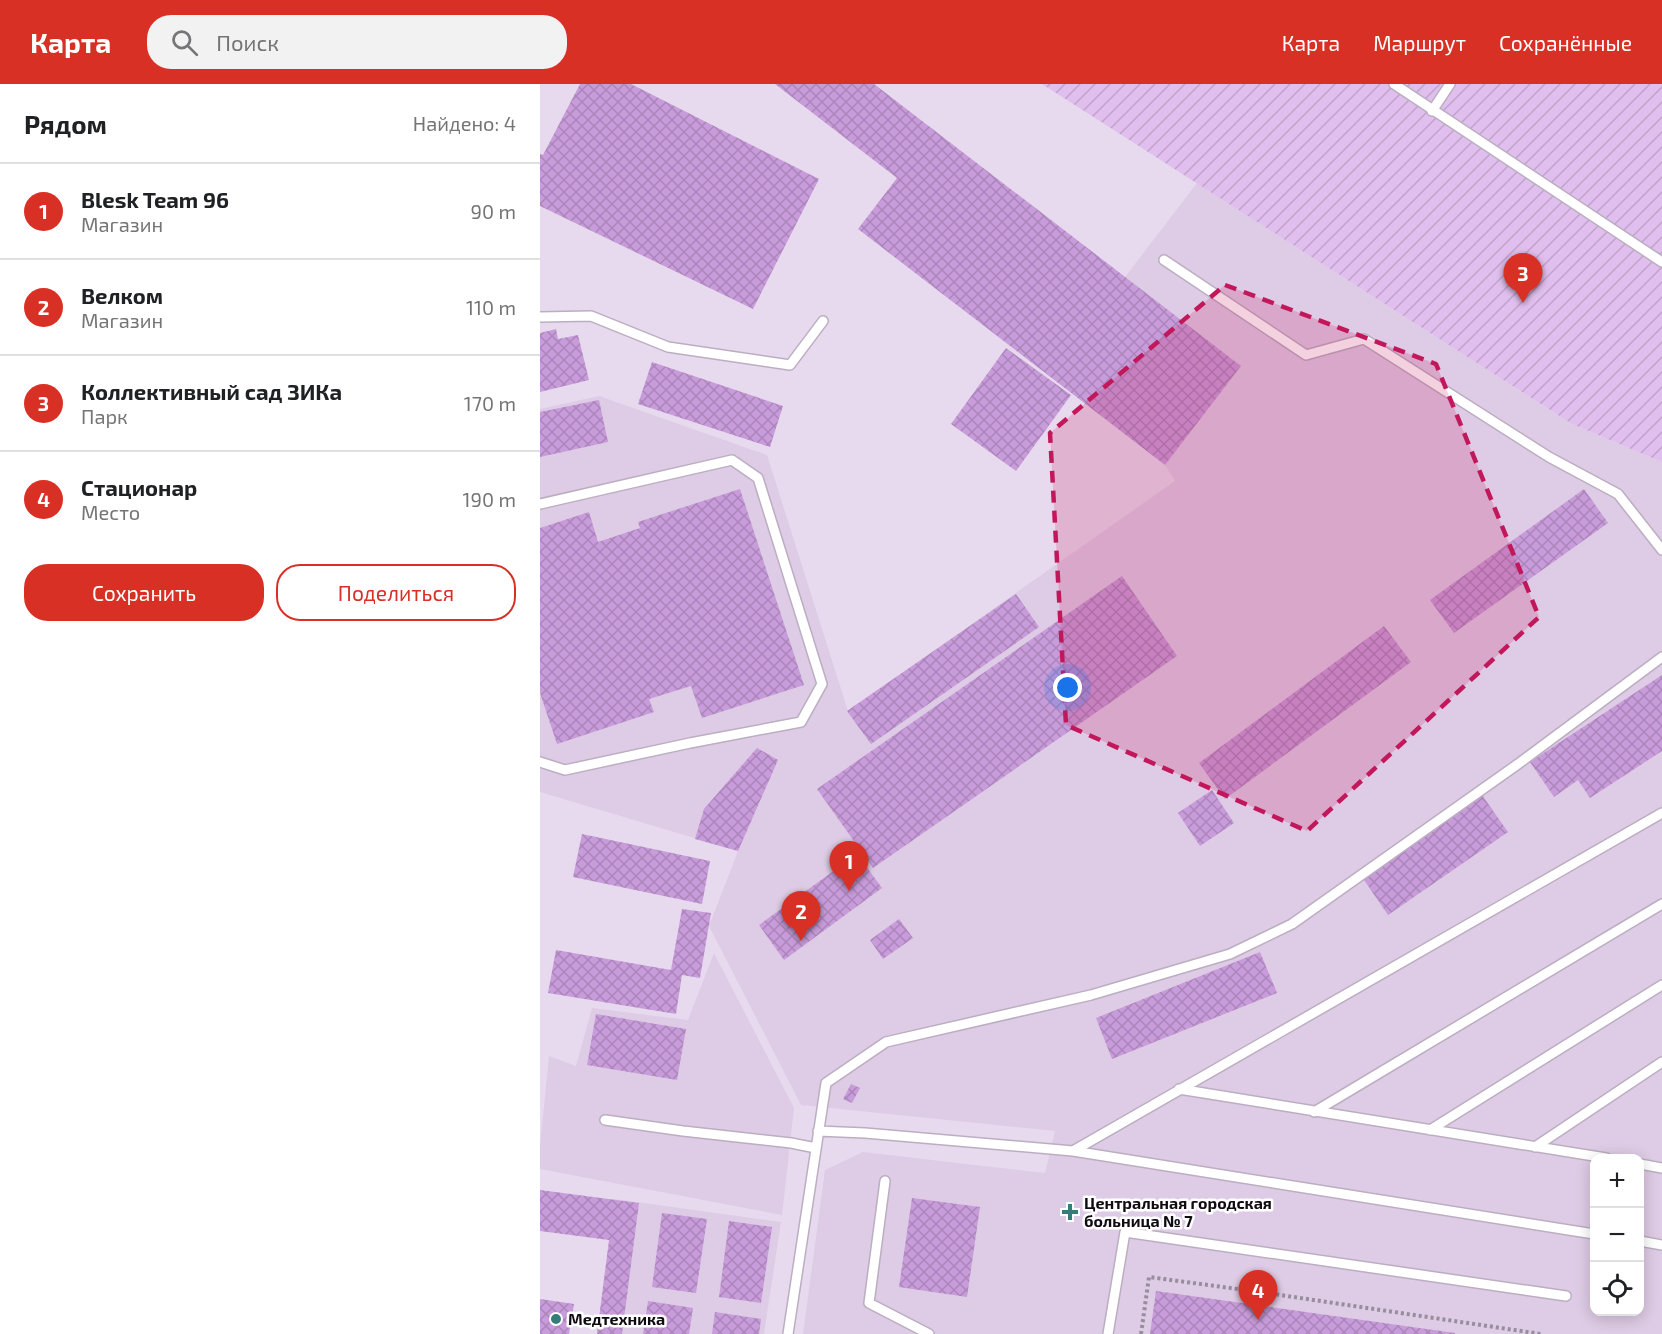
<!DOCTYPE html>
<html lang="ru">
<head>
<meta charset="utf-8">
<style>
  body { margin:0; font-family:"Exo 2",sans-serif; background:#f2f2f2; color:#202124 }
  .controls { position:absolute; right:18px; bottom:18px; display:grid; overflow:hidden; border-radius:12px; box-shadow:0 3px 15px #0003 }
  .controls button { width:54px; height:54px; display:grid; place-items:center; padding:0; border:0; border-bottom:2px solid #e0e0e0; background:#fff; color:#202124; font:30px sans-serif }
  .you { position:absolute; left:528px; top:604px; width:21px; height:21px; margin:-15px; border:4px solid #fff; border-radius:50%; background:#1a73e8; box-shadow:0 0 0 9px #1a73e833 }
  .badge { display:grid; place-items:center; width:39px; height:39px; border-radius:50%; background:#d93025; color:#fff; font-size:20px; font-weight:700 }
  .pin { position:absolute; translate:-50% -50px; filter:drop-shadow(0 2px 3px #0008) }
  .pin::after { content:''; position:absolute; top:32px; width:21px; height:18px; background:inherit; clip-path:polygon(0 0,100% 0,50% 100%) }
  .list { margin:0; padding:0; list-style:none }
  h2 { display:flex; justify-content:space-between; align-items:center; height:78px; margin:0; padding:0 24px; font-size:26px }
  h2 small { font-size:20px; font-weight:400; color:#757577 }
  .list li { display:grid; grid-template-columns:39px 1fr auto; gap:18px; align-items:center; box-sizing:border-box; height:96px; padding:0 24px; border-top:2px solid #e0e0e0 }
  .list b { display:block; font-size:22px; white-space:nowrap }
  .list p { margin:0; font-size:20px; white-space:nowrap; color:#757577 }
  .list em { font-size:20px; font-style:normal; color:#757577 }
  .actions { display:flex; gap:12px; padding:18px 24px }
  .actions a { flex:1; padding:14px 0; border:2px solid #d93025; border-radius:24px; text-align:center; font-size:21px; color:#d93025 }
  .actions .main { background:#d93025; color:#fff }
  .icon { flex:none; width:33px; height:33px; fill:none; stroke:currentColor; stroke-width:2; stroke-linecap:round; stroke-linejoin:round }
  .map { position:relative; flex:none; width:1122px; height:1250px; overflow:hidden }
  header { display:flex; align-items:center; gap:36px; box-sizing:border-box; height:84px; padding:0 30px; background:#d93025; color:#fff }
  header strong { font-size:28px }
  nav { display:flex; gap:33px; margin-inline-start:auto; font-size:21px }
  .search { width:420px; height:54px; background:#f2f2f2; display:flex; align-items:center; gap:15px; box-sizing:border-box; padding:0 21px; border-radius:24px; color:#757577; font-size:22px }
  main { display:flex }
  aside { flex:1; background:#fff }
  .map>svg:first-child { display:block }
  .built { fill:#decbe5; fill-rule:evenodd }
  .garden { fill:url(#garden-furrows) }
  .building { fill:url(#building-cross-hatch) }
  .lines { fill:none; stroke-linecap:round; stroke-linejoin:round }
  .service-casing { stroke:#bbaec1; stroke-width:12 }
  .path { stroke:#978d9c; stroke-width:4; stroke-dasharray:3 3; stroke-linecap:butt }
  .service { stroke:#fff; stroke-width:9 }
  .marked { fill:#c2185b; fill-opacity:0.2; stroke:#c2185b; stroke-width:4.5; stroke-dasharray:12 8; stroke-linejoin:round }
  .poi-dot { fill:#357d7a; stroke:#fff; stroke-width:2 }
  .labels { text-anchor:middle; stroke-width:5; stroke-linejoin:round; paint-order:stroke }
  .poi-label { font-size:16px; font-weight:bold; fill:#0f0b11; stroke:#fff; text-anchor:start }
</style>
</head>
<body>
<header>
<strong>Карта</strong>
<div class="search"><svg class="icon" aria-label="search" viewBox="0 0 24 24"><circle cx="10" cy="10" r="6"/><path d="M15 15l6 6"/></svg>Поиск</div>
<nav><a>Карта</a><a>Маршрут</a><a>Сохранённые</a></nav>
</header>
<main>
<aside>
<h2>Рядом<small>Найдено: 4</small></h2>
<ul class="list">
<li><span class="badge">1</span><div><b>Blesk Team 96</b><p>Магазин</p></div><em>90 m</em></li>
<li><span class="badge">2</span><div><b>Велком</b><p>Магазин</p></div><em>110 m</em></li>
<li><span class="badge">3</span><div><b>Коллективный сад ЗИКа</b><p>Парк</p></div><em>170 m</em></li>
<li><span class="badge">4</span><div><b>Стационар</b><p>Место</p></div><em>190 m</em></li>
</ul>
<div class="actions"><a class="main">Сохранить</a><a>Поделиться</a></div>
</aside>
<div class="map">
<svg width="1122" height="1250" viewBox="0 0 1122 1250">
  <defs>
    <pattern id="garden-furrows" width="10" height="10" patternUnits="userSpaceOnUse" patternTransform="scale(1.5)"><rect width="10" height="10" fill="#e0bfee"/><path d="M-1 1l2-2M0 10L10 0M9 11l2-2" fill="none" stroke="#bfa3cb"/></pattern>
    <pattern id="building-cross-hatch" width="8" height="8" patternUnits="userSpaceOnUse" patternTransform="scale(1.5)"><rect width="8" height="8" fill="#c89cda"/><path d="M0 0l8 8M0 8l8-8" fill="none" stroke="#ab85ba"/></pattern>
  </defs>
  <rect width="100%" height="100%" fill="#e8daee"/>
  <!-- built -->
  <path class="built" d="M657,99l375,241 90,38v872h-859l22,-164 38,-18 182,21 10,-42 -254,-26 -92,-179 29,-75 -198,-59v-383l59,-13 168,59 81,256 327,-230 -10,-16 76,-99 -116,-89zM1054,1074h46v154h-46z
    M174,869l80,155 -12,107 -242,-46v-24l9,-89 27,10 16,-58 96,12z
    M75,1115l166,23 -17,112h-167z"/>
  <!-- garden -->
  <path class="garden" d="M502,0h620v378l-90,-38z"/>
  <!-- building -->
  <path class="building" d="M40,0h51l188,95 -66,130 -213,-103v-52l3,1z
    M235,0h99l367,282 -76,99 -307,-236 39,-51z
    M16,245l2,10 20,-4 11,45 -49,12v-59z
    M466,264l65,47 -55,76 -65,-47z
    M112,278l131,44 -13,41 -132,-43z
    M59,316l9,42 -68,15v-45z
    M200,405l64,196 -102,33 -11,-32 -42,13 5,13 -97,32 -17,-51v-165l49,-16 9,30 42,-14 -2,-6z
    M1044,405l24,34 -154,110 -24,-33z
    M582,492l55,80 -304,212 -56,-79z
    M476,510l23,33 -168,117 -24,-33z
    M844,542l27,36 -186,137 -26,-36z
    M1122,591v76l-72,47 -12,-18 -24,17 -24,-35z
    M217,664l21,12 -40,91 -43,-12 9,-30z
    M672,706l22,33 -34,23 -22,-33z
    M942,711l26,37 -120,83 -26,-38z
    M42,750l128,27 -8,43 -129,-27z
    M317,770l25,34 -98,72 -25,-35z
    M142,825l29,4 -11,65 -18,-3 -6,39 -128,-21 8,-43 115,20z
    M359,835l14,19 -30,21 -13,-19z
    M720,868l17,41 -165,66 -16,-41z
    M56,930l90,15 -9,51 -90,-15z
    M311,1000l9,4 -8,15 -9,-4z
    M0,1106l99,13 -17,131h-25l12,-94 -69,-9z
    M372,1114l68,9 -13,90 -68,-10z
    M122,1129l45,6 -11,74 -44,-6z
    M189,1137l43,6 -11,76 -42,-6z
    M616,1207l299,42v1h-305z
    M0,1215l34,5 -5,30h-29z
    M108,1217l45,7 -4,26h-46z
    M175,1228l46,7 -2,15h-47z"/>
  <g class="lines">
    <defs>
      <path id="service" d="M854,0l268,178
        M892,27l18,-27
        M624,176l142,95 58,-16 185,118 69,37 44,56
        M0,233l51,-1 77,31 122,18 33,-44
        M0,420l192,-44 26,18 64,206 -21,38 -111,21 -125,27 -25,-8
        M639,1005l427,69
        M774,1028l348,-208
        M65,1036l78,11 108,12 25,5
        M890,1046l232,-145
        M278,1047l47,2 208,18 589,-338
        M995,1063l127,-85
        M533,1067l521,83
        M1100,1080l22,4
        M345,1097l-16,122 60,31
        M1100,1157l22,4
        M248,1250l38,-251 60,-41 205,-47 139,-41 62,-30 226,-160 144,-107
        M568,1250l17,-102 441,64"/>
    </defs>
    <!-- service casing -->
    <use href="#service" class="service-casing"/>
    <!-- path -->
    <path class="path" d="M725,1222l2,-13
      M601,1250l8,-57 118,16 274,41"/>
    <!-- service -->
    <use href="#service" class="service"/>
  </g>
  <!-- marked area -->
  <path class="marked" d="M685,201l211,79 103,253 -232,214 -241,-106 -16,-292z"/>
  <!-- markers -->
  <g class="poi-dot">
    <path d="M527 1119h6v6h6v6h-6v6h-6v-6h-6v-6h6z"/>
    <circle cx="16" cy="1235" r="6"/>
  </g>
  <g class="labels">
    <!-- poi labels -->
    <g class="poi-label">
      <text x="544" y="1125">Центральная городская<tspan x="544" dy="18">больница № 7</tspan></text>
      <text x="28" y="1241">Медтехника</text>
    </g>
  </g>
</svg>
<div class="controls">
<button>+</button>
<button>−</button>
<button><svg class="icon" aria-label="locate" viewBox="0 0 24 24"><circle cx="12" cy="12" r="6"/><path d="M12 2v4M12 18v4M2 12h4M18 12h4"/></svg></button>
</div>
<div class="you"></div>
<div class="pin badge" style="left:309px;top:807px">1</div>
<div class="pin badge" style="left:261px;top:857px">2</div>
<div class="pin badge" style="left:983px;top:219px">3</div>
<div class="pin badge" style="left:718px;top:1236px">4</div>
</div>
</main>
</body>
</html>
